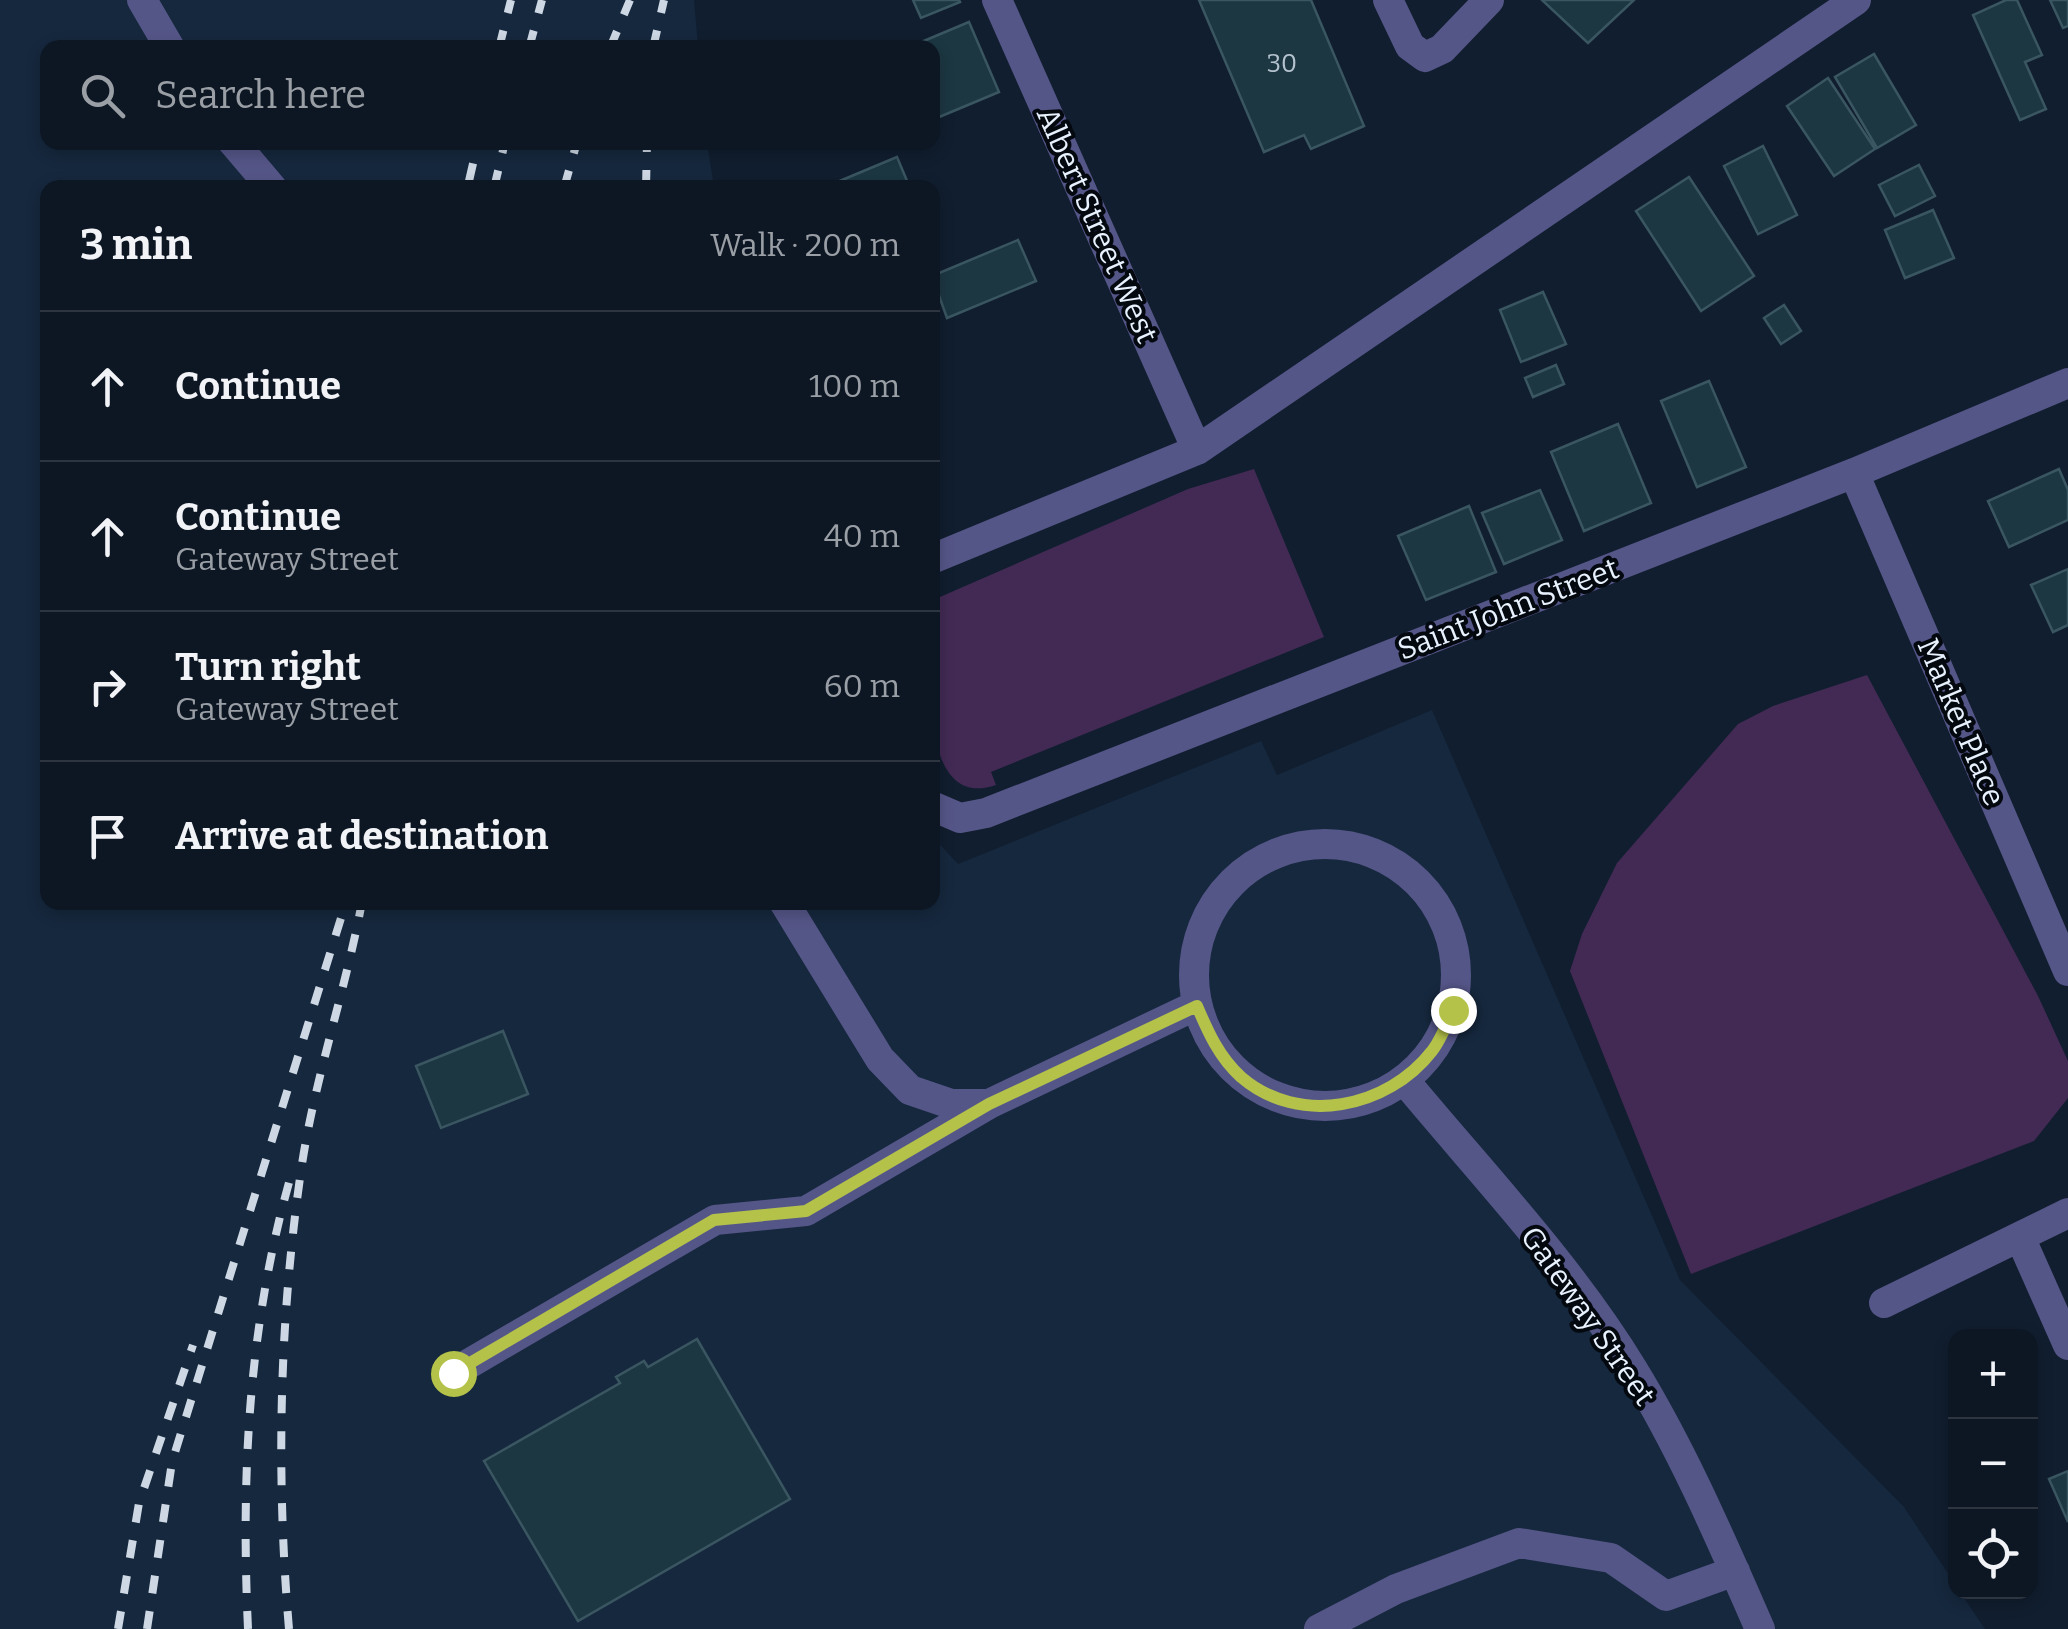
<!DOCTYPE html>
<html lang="en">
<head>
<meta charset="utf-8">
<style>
  body { margin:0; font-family:Bitter,serif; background:#1b2330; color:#f1f3f6 }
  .controls { position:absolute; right:30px; bottom:30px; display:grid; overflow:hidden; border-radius:20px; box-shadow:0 5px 15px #0003 }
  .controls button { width:90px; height:90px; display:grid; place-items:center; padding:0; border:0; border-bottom:2px solid #2d3541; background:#0d1623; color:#f1f3f6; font:50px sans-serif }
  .stop { position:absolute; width:30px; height:30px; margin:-22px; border:8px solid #b4c24a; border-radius:50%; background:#fff }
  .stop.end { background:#b4c24a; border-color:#fff; box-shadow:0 2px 10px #0008 }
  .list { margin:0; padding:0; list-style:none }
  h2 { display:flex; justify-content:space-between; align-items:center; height:130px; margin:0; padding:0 40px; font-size:42px }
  h2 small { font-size:32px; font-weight:400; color:#9a9fa6 }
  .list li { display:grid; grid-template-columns:65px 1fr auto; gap:30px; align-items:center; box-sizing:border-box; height:150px; padding:0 40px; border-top:2px solid #2d3541 }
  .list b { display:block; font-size:38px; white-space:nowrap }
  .list p { margin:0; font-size:32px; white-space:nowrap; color:#9a9fa6 }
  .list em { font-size:32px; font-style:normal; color:#9a9fa6 }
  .icon { flex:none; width:55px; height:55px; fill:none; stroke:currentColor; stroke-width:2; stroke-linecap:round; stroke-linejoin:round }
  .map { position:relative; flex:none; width:2068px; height:1629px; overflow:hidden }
  .search { position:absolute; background:#0d1623; box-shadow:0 5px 15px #0003; left:40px; top:40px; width:900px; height:110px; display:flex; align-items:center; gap:25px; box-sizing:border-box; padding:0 35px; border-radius:20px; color:#9a9fa6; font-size:38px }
  .panel { position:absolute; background:#0d1623; box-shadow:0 5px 15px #0003; left:40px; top:180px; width:900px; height:730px; border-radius:20px }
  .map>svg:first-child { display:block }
  .built { fill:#16283e }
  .green { fill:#422a54 }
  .building { fill:#1c3742; stroke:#3a5661; stroke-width:2.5 }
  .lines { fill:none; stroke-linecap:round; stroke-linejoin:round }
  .minor { stroke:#555688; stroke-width:30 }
  .rail { stroke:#cdd8e4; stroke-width:8; stroke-dasharray:18 18; stroke-linecap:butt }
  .route { stroke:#b4c24a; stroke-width:12 }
  .labels { text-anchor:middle; stroke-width:8; stroke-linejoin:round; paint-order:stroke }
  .number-label { font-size:25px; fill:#b5c3cf }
  .street-label { font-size:30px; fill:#e8f2fe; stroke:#04080f }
</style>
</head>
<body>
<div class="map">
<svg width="2068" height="1629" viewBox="0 0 2068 1629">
  <rect width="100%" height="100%" fill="#111e2f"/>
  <!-- built -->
  <path class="built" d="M0,0h694l4,47 -650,1v94l659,1 7,44 -666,1v714h884l1,-65 25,27 303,-123 16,34 155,-65 248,570 224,227 51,77 1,8h4l25,37h-1985z"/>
  <!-- green -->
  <path class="green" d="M1254,469l70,168 -333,135 5,13c-84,29 -64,-138 -63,-185l255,-111z
    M1867,675l171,321 30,65v37l-34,43 -343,133 -121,-303 12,-37 35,-71 121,-139 35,-18z"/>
  <!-- building -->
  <path class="building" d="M913,0h46l1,2 -39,16z
    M1199,0h112l53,126 -53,23 -7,-14 -40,17z
    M1542,0h92l-46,43z
    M2006,0h11l25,55 -17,7 21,47 -26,11 -47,-105z
    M2050,0h18v26l-5,2z
    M969,22l30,70 -67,28v-72h-25z
    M1874,54l42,71 -39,23 -42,-71z
    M1828,78l47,71 -41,27 -47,-70z
    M1763,146l34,69 -39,19 -34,-68z
    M897,157l13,31h-87z
    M1919,165l16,31 -40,20 -16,-31z
    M1689,177l65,99 -53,35 -65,-100z
    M1933,210l21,48 -49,20 -20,-48z
    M1018,240l18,41 -89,37 -15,-42z
    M1543,292l23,52 -45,18 -21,-52z
    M1784,305l17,26 -20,13 -17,-26z
    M1556,365l8,19 -31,13 -8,-19z
    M1709,381l37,86 -49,20 -36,-86z
    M1618,424l33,79 -67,28 -33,-79z
    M2059,469l9,21v30l-59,27 -21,-46z
    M1540,490l22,50 -58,24 -22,-51z
    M1469,506l27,66 -70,28 -28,-64z
    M2068,569v56l-15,7 -22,-47z
    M503,1031l25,63 -87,34 -25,-62z
    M697,1339l93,160 -212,122 -94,-160 136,-78 -4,-6 28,-16 4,6z
    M2068,1471v51l-19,-43z"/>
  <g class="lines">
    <!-- minor -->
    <path class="minor" d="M142,0l28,48
      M997,0l200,450
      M1388,0l22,46 15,11 17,-8 47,-49
      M233,142l39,46
      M1854,473l214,498
      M932,559l265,-109 659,-450
      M932,806l28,12 26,-5 868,-340 214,-90
      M1194 975a131 131 0 1 1 262 0a131 131 0 1 1-262 0Z
      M784,902l96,157 30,31 41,14h38l208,-99
      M1405,1081c77,93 164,184 227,287 51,83 89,172 128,261
      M2020,1237l48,108
      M1884,1303l184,-90
      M453,1373l262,-153 91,-9 183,-107
      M1319,1629l77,-40 123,-46 92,15 55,38 69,-25"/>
    <!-- rail -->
    <path class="rail" d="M499,48l12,-48
      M529,48l13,-48
      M610,48l20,-48
      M653,48l11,-48
      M469,181l9,-39
      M494,188l11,-46
      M564,188l13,-46
      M646,188l1,-46
      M118,1629l21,-126 54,-158
      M147,1629l25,-167 174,-560
      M248,1629c-7,-152 0,-302 42,-450
      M289,1629c-13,-152 -10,-307 12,-458 13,-91 44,-178 61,-269"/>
  </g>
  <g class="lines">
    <!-- route -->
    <path class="route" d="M453,1373l261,-153 92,-9 183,-107 208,-98c11,26 22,51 44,71 58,50 147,31 191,-26 9,-11 15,-28 21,-41"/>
  </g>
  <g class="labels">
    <!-- number labels -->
    <g class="number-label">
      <text x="1282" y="72">30</text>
    </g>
    <!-- street labels -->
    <g class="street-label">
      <text transform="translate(1097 225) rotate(66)" y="10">Albert Street West</text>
      <text transform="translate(1508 609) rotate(-21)" y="10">Saint John Street</text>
      <text transform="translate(1961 722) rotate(67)" y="10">Market Place</text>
      <text transform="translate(1588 1316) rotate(55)" y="10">Gateway Street</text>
    </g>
  </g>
</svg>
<div class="controls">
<button>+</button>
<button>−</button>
<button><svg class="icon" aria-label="locate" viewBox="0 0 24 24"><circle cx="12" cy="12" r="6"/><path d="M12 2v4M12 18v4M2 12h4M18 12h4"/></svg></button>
</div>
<div class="stop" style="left:453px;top:1373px"></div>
<div class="stop end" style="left:1453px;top:1010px"></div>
<div class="search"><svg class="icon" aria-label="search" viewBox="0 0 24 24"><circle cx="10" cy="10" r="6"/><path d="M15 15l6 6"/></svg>Search here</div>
<section class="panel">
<h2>3 min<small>Walk · 200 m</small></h2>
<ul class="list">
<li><svg class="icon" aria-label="ahead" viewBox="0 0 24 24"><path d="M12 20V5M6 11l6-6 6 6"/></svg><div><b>Continue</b></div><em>100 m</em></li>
<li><svg class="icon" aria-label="ahead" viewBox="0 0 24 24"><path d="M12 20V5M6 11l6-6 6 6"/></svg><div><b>Continue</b><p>Gateway Street</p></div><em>40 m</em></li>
<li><svg class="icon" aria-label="right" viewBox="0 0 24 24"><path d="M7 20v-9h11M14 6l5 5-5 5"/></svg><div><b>Turn right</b><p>Gateway Street</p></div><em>60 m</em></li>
<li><svg class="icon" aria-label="arrive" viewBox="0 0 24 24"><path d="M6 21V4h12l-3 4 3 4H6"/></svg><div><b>Arrive at destination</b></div></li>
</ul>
</section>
</div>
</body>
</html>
